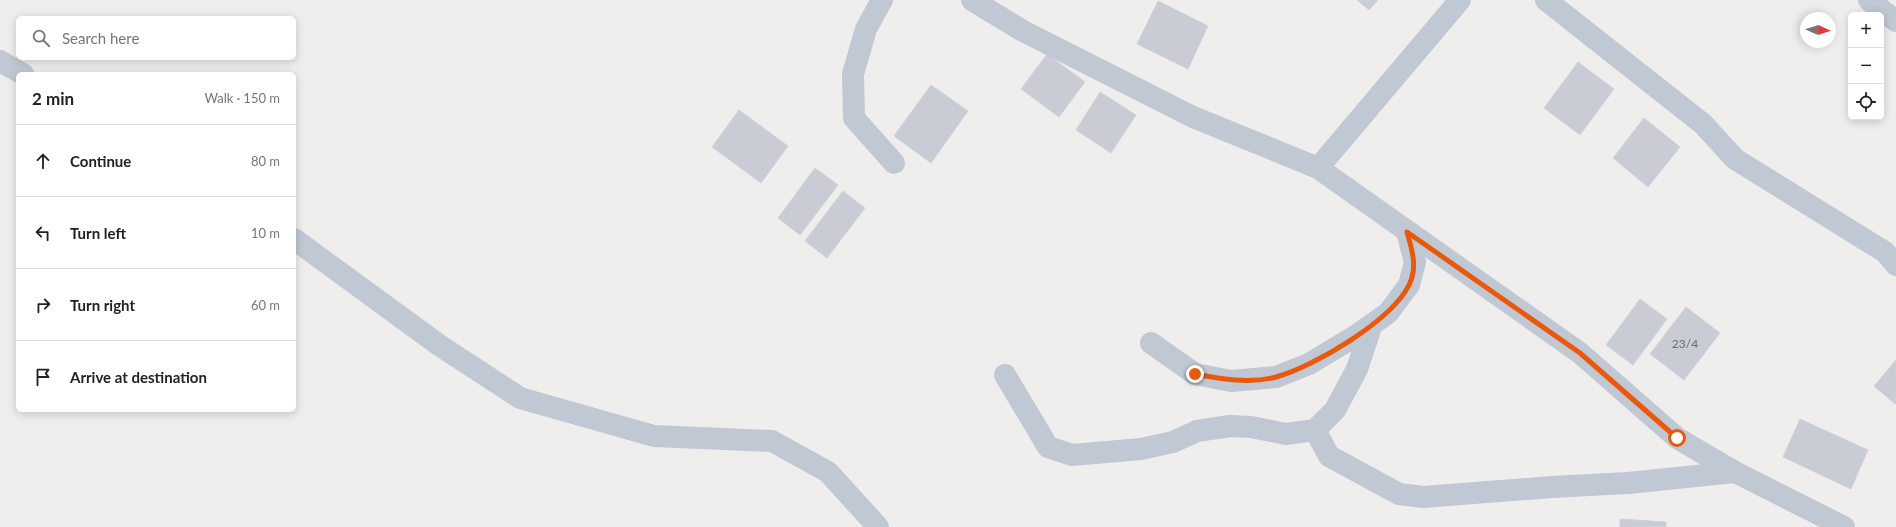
<!DOCTYPE html>
<html lang="en">
<head>
<meta charset="utf-8">
<style>
  body { margin:0; font-family:Lato,sans-serif; background:#f6f6f6; color:#222 }
  .controls { position:absolute; right:12px; top:12px; display:grid; overflow:hidden; border-radius:6px; box-shadow:0 2px 10px #0003 }
  .controls button { width:36px; height:36px; display:grid; place-items:center; padding:0; border:0; border-bottom:1px solid #e0e0e0; background:#fff; color:#222; font:20px sans-serif }
  .compass { position:absolute; left:1800px; top:12px; width:36px; height:36px; border-radius:50%; background:#fff; box-shadow:0 2px 10px #0003; rotate:93deg }
  .stop { position:absolute; width:12px; height:12px; margin:-9px; border:3px solid #ea580c; border-radius:50%; background:#fff }
  .stop.end { background:#ea580c; border-color:#fff; box-shadow:0 1px 4px #0008 }
  .list { margin:0; padding:0; list-style:none }
  h2 { display:flex; justify-content:space-between; align-items:center; height:52px; margin:0; padding:0 16px; font-size:17px }
  h2 small { font-size:13px; font-weight:400; color:#767676 }
  .list li { display:grid; grid-template-columns:26px 1fr auto; gap:12px; align-items:center; box-sizing:border-box; height:72px; padding:0 16px; border-top:1px solid #e0e0e0 }
  .list b { display:block; font-size:15px; white-space:nowrap }
  .list em { font-size:13px; font-style:normal; color:#767676 }
  .icon { flex:none; width:22px; height:22px; fill:none; stroke:currentColor; stroke-width:2; stroke-linecap:round; stroke-linejoin:round }
  .map { position:relative; flex:none; width:1896px; height:527px; overflow:hidden }
  .search { position:absolute; background:#fff; box-shadow:0 2px 10px #0003; left:16px; top:16px; width:280px; height:44px; display:flex; align-items:center; gap:10px; box-sizing:border-box; padding:0 14px; border-radius:6px; color:#767676; font-size:15px }
  .panel { position:absolute; background:#fff; box-shadow:0 2px 10px #0003; left:16px; top:72px; width:280px; height:340px; border-radius:6px }
  .map>svg:first-child { display:block }
  .building { fill:#c9ccd4; stroke:#d1d3da }
  .lines { fill:none; stroke-linecap:round; stroke-linejoin:round }
  .minor { stroke:#c0c8d4; stroke-width:22 }
  .route { stroke:#ea580c; stroke-width:5 }
  .labels { text-anchor:middle; stroke-width:3.5; stroke-linejoin:round; paint-order:stroke }
  .number-label { font-size:12px; fill:#666e7a }
</style>
</head>
<body>
<div class="map">
<svg width="1896" height="527" viewBox="0 0 1896 527">
  <rect width="100%" height="100%" fill="#f0eeed"/>
  <!-- building -->
  <path class="building" d="M1357,0h21l-9,10z
    M1158,1l50,25 -20,43 -51,-25z
    M1047,54l38,28 -26,35 -38,-28z
    M1578,62l36,27 -34,46 -36,-27z
    M931,85l37,26 -37,52 -37,-27z
    M1100,92l36,23 -25,38 -35,-23z
    M739,110l49,36 -27,37 -49,-36z
    M1644,118l36,29 -32,40 -35,-29z
    M815,168l23,17 -38,50 -22,-17z
    M843,191l22,17 -38,50 -22,-17z
    M1640,299l27,20 -34,46 -27,-20z
    M1686,307l34,26 -36,47 -34,-26z
    M1896,360v43l-1,1 -21,-18z
    M1800,419l68,31 -17,39 -68,-32z
    M1620,519l46,3v5h-46z"/>
  <g class="lines">
    <!-- minor -->
    <path class="minor" d="M882,0l-16,29 -13,45 1,44 40,45
      M972,0l51,31 170,86 125,51 142,-168
      M1546,0l157,124 32,35 150,93 11,13
      M1869,0l27,21
      M0,61l23,13
      M1318,168l262,185 97,85 58,34 109,55
      M294,239l145,106 81,53 134,38 118,5 56,31 50,55
      M1151,343l44,31 36,7 45,-4 33,-13 48,-29 31,-22 21,-28 6,-23 -8,-30
      M1005,375l43,72 24,8 69,-6 32,-7 24,-11 33,-5 21,1 35,7 29,-4 20,-20 22,-41 15,-45
      M1315,430l14,26 70,38 24,3 129,-10 76,-4 107,-11"/>
  </g>
  <g class="lines">
    <!-- route -->
    <path class="route" d="M1195,374c26,5 55,10 81,3 38,-10 116,-57 133,-92 9,-18 3,-35 -2,-53l173,121 97,85"/>
  </g>
  <g class="labels">
    <!-- number labels -->
    <g class="number-label">
      <text x="1685" y="348">23/4</text>
    </g>
  </g>
</svg>
<div class="controls">
<button>+</button>
<button>−</button>
<button><svg class="icon" aria-label="locate" viewBox="0 0 24 24"><circle cx="12" cy="12" r="6"/><path d="M12 2v4M12 18v4M2 12h4M18 12h4"/></svg></button>
</div>
<svg class="compass" viewBox="-18 -18 36 36"><path d="M0-13l5 13h-10z" fill="#e53935"/><path d="M0 13l5-13h-10z" fill="#767676"/></svg>
<div class="stop" style="left:1677px;top:438px"></div>
<div class="stop end" style="left:1195px;top:374px"></div>
<div class="search"><svg class="icon" aria-label="search" viewBox="0 0 24 24"><circle cx="10" cy="10" r="6"/><path d="M15 15l6 6"/></svg>Search here</div>
<section class="panel">
<h2>2 min<small>Walk · 150 m</small></h2>
<ul class="list">
<li><svg class="icon" aria-label="ahead" viewBox="0 0 24 24"><path d="M12 20V5M6 11l6-6 6 6"/></svg><div><b>Continue</b></div><em>80 m</em></li>
<li><svg class="icon" aria-label="left" viewBox="0 0 24 24"><path d="M17 20v-9H6M10 6l-5 5 5 5"/></svg><div><b>Turn left</b></div><em>10 m</em></li>
<li><svg class="icon" aria-label="right" viewBox="0 0 24 24"><path d="M7 20v-9h11M14 6l5 5-5 5"/></svg><div><b>Turn right</b></div><em>60 m</em></li>
<li><svg class="icon" aria-label="arrive" viewBox="0 0 24 24"><path d="M6 21V4h12l-3 4 3 4H6"/></svg><div><b>Arrive at destination</b></div></li>
</ul>
</section>
</div>
</body>
</html>
